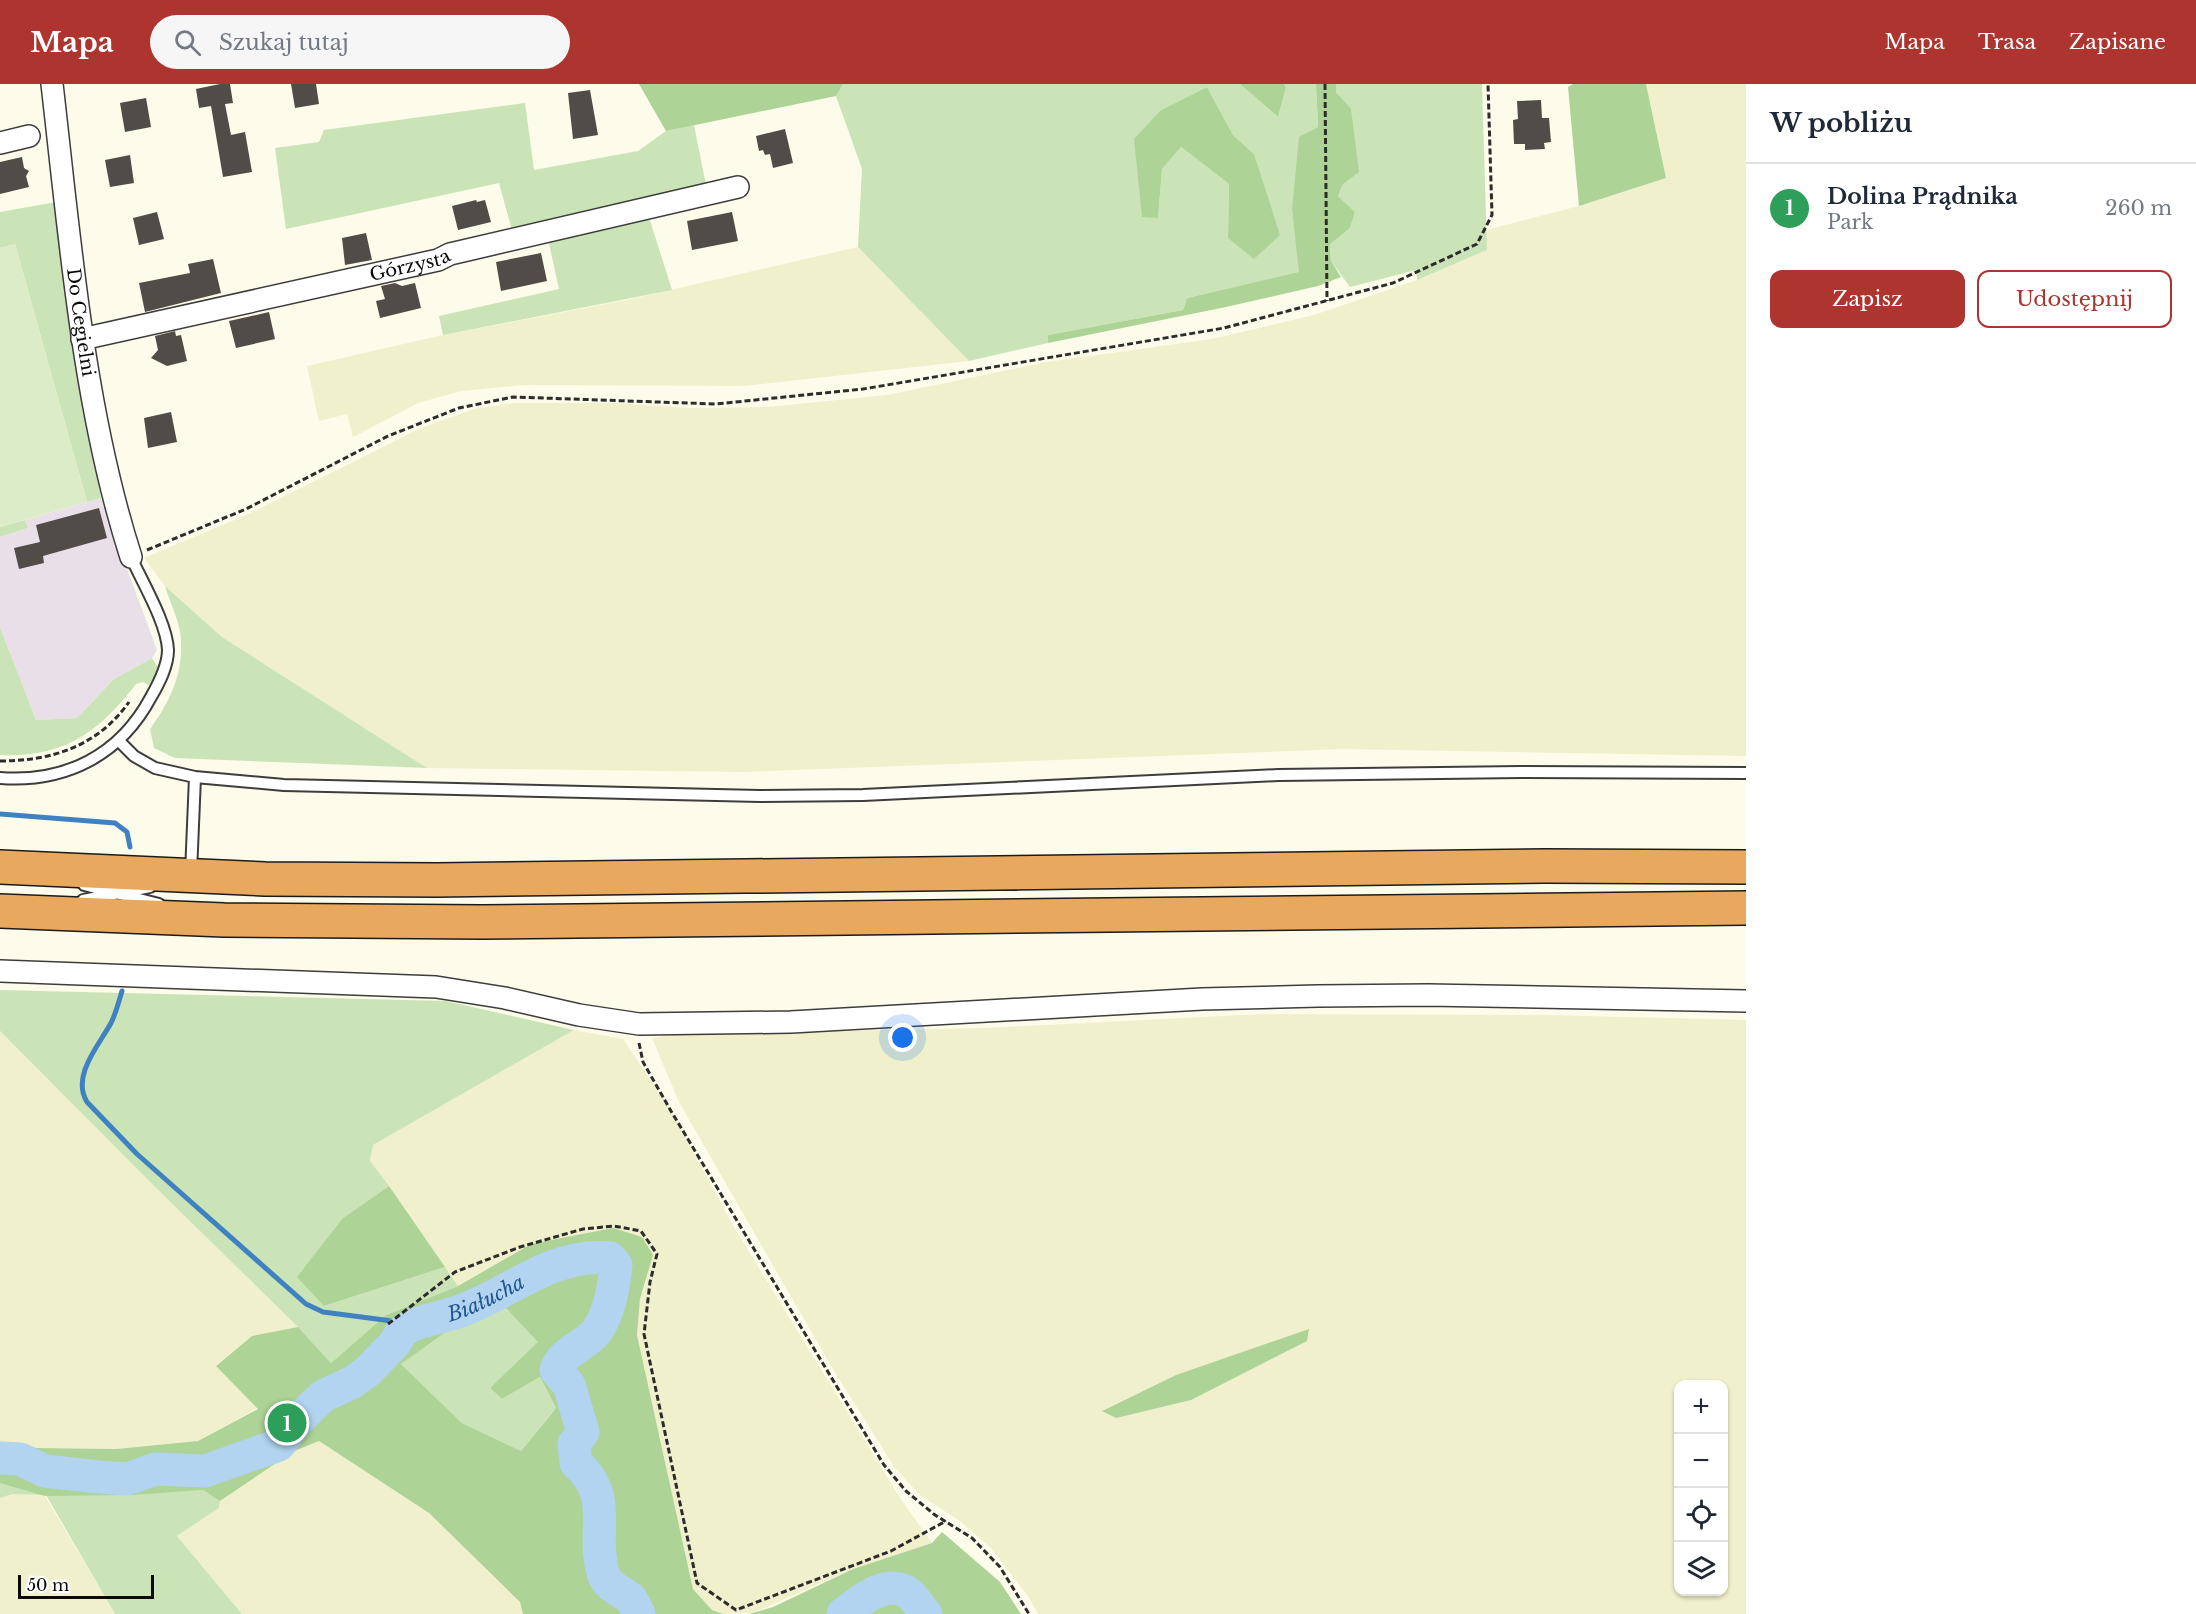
<!DOCTYPE html>
<html lang="pl">
<head>
<meta charset="utf-8">
<style>
  body { margin:0; font-family:"Libre Baskerville",serif; background:#f6f6f7; color:#1f2937 }
  .controls { position:absolute; right:18px; bottom:18px; display:grid; overflow:hidden; border-radius:12px; box-shadow:0 2px 4px #0004 }
  .controls button { width:54px; height:54px; display:grid; place-items:center; padding:0; border:0; border-bottom:2px solid #e0e1e3; background:#fff; color:#1f2937; font:30px sans-serif }
  .scale { position:absolute; left:18px; bottom:15px; width:136px; box-sizing:border-box; padding-left:6px; border:3px solid #0a0a0a; border-top:0; font-size:16px; line-height:21px; white-space:nowrap; color:#0a0a0a; -webkit-text-stroke:4px #fff; paint-order:stroke }
  .you { position:absolute; left:903px; top:954px; width:21px; height:21px; margin:-15px; border:4px solid #fff; border-radius:50%; background:#1a73e8; box-shadow:0 0 0 9px #1a73e833 }
  .badge { display:grid; place-items:center; width:39px; height:39px; border-radius:50%; background:#ad342f; color:#fff; font-size:20px; font-weight:700 }
  .pin { position:absolute; translate:-50% -50%; border:3px solid #fff; box-shadow:0 2px 6px #0006 }
  .list { margin:0; padding:0; list-style:none }
  h2 { display:flex; justify-content:space-between; align-items:center; height:78px; margin:0; padding:0 24px; font-size:26px }
  h2 small { font-size:20px; font-weight:400; color:#747a83 }
  .list li { display:grid; grid-template-columns:39px 1fr auto; gap:18px; align-items:center; box-sizing:border-box; height:90px; padding:0 24px; border-top:2px solid #e0e1e3 }
  .list b { display:block; font-size:22px; white-space:nowrap }
  .list p { margin:0; font-size:20px; white-space:nowrap; color:#747a83 }
  .list em { font-size:20px; font-style:normal; color:#747a83 }
  .actions { display:flex; gap:12px; padding:18px 24px }
  .actions a { flex:1; padding:14px 0; border:2px solid #ad342f; border-radius:12px; text-align:center; font-size:21px; color:#ad342f }
  .actions .main { background:#ad342f; color:#fff }
  .icon { flex:none; width:33px; height:33px; fill:none; stroke:currentColor; stroke-width:2; stroke-linecap:round; stroke-linejoin:round }
  .map { position:relative; flex:none; width:1746px; height:1530px; overflow:hidden }
  header { display:flex; align-items:center; gap:36px; box-sizing:border-box; height:84px; padding:0 30px; background:#ad342f; color:#fff }
  header strong { font-size:28px }
  nav { display:flex; gap:33px; margin-inline-start:auto; font-size:21px }
  .search { width:420px; height:54px; background:#f6f6f7; display:flex; align-items:center; gap:15px; box-sizing:border-box; padding:0 21px; border-radius:33px; color:#747a83; font-size:22px }
  main { display:flex }
  aside { flex:1; background:#fff }
  .map>svg:first-child { display:block }
  .industrial { fill:#e9dfe9 }
  .farmland { fill:#f0f0cc; fill-rule:evenodd }
  .green { fill:#cae4b7; fill-rule:evenodd }
  .forest { fill:#add397; fill-rule:evenodd }
  .pitch { fill:#dcecc8 }
  .lines { fill:none; stroke-linecap:round; stroke-linejoin:round }
  .stream { stroke:#4082c1; stroke-width:5 }
  .river { stroke:#b2d4f0; stroke-width:33 }
  .building { fill:#524c48 }
  .service-casing { stroke:#3d3d3d; stroke-width:14 }
  .minor-casing { stroke:#3d3d3d; stroke-width:24 }
  .motorway-casing { stroke:#1b1b1b; stroke-width:36 }
  .path { stroke:#2c2c2c; stroke-width:3; stroke-dasharray:6 3; stroke-linecap:butt }
  .service { stroke:#fff; stroke-width:10 }
  .minor { stroke:#fff; stroke-width:21 }
  .motorway { stroke:#e8a85d; stroke-width:33 }
  .labels { text-anchor:middle; stroke-width:6; stroke-linejoin:round; paint-order:stroke }
  .street-label { font-size:18px; fill:#0a0a0a; stroke:#fff }
  .water-label { font-size:20px; font-style:italic; fill:#1f5590; stroke:#fff }
</style>
</head>
<body>
<header>
<strong>Mapa</strong>
<div class="search"><svg class="icon" aria-label="search" viewBox="0 0 24 24"><circle cx="10" cy="10" r="6"/><path d="M15 15l6 6"/></svg>Szukaj tutaj</div>
<nav><a>Mapa</a><a>Trasa</a><a>Zapisane</a></nav>
</header>
<main>
<div class="map">
<svg width="1746" height="1530" viewBox="0 0 1746 1530">
  <rect width="100%" height="100%" fill="#fdfbe9"/>
  <!-- industrial -->
  <path class="industrial" d="M101,414l56,152 -5,8 -38,21 -37,39 -41,2 -36,-93v-90l28,-9 -3,-8z"/>
  <!-- farmland -->
  <path class="farmland" d="M1646,0h100v672l-403,-7 -599,23 -317,-4 -205,-131 -57,-51 -21,-28 107,-45 170,-85 53,-19 40,-6h99l78,5 78,-1 118,-12 160,-33 165,-23 102,-24 103,-35 70,-30 -1,-20 93,-24 87,-28z
    M858,163l111,114 -226,25 -219,-1 -63,6 -43,12 -65,34 -6,-23 -28,7 -12,-55 136,-31 184,-35z
    M1263,930l281,1 202,5v594h-708l-10,-18 -38,-49 -30,-26 -39,-25 -26,-28 -64,-102 -152,-264 -27,-64 29,-4 303,-6zM1308,1246h1l-206,80 73,-35zM1678,1300h46v208h-46z
    M574,946l49,9 47,70 65,120 165,269 32,45 -79,26 -100,44 -30,1 -11,-4 -19,-21 -56,-254 3,-36 7,-20 -116,-35 -73,42 -88,-125 3,-16z
    M0,947l153,154 145,142 -46,9 -36,29 42,43 -60,33 -82,8 -80,-1 -36,-6z
    M319,1357l110,72 91,89 3,12h-281l-65,-78 42,-28 1,-7 74,-50z
    M0,1399l45,13 70,118h-115z"/>
  <!-- green -->
  <path class="green" d="M843,0h397l38,33 8,-29 -2,-4h32l2,44 -26,82 8,62 -113,26 -4,12 -135,25v8l-79,18 -111,-114 4,-78 -26,-73zM1207,3l26,48 21,19 -26,84 1,-54 -48,-37 -19,22 -4,48h-15l18,-107z
    M1336,0h146l5,166 -70,30 -1,-10 -66,17 -19,-26 -1,-18 20,-15 5,-16 -17,-16 5,-12 8,-74 -15,-18z
    M525,19l9,67 104,-19 28,-20 28,-6 13,65 -194,44 -14,-51 -213,46 -11,-81 44,-6 5,-12z
    M62,117l5,114 34,183 -14,4 -72,-258 -15,4v-36z
    M648,130l24,76 -229,45 -4,-19 120,-27 -11,-50z
    M25,436l3,8 -28,9v-10z
    M165,502l57,51 205,131 -252,-10 -21,-10 -4,-19c19,-26 33,-54 31,-88 0,-17 -11,-38 -16,-55z
    M0,543l36,93 41,-2 37,-39 38,-21 7,11 -10,16 -6,-3 -7,2c-37,48 -72,74 -136,71z
    M0,906l446,11 128,29 -201,115 -3,16 19,25 -46,32 -19,88 121,-39 13,19 -72,29 -55,48 -33,-36 -145,-142 -153,-154z
    M610,1146l21,30 1,20 -31,89 -4,43 13,29 -2,56 24,97 23,20h-116l43,-36 13,-24 -21,-58 6,-33 -3,-16 -24,-30 1,-7 -33,41 -59,-28 -61,-59 15,-12 -49,29 -28,27 -77,62 -126,24 67,-4 17,11 -1,7 -42,28 65,78h-127l-69,-119 -34,-1 -12,4v-50l68,12 130,-13 52,-18 24,-31 57,-20 10,-12 19,-13 33,-31zM584,1196v27l-13,24 -16,75 -15,-29 -38,22 -12,-11 49,-46 -32,-33z"/>
  <!-- forest -->
  <path class="forest" d="M639,0h204l-7,12 -170,35z
    M1240,0h44l2,4 -8,29z
    M1316,0h20v8l15,17 8,63 -16,12 -5,12 17,16 -5,16 -20,16 1,17 10,16 -23,9 -92,21 -178,36v-8l135,-25 4,-12 112,-26 -7,-62 7,-73 19,-10z
    M1573,0h73l20,94 -87,28 -11,-119z
    M1207,3l26,48 21,19 26,81 -26,24 -26,-21 1,-54 -48,-37 -19,22 -4,49 -16,-1 -8,-78 27,-29z
    M389,1102l56,81 -121,39 -27,-29 46,-59z
    M613,1144l29,9 11,18 -13,44 -3,36 56,254 19,21 11,4h-200l-3,-12 -91,-89 -110,-72 -25,10 -74,50 -17,-11 -71,5 -87,1 -45,-13v-41l36,6 80,1 82,-8 60,-32 -42,-43 36,-30 46,-9 33,36 55,-48 72,-29 73,-42zM506,1224l32,34 -48,46 12,11 38,-22 16,31 -35,43 -59,-28 -61,-59 46,-33z
    M1309,1245l-2,12 -116,59 -75,18 -14,-7 74,-36z
    M942,1448l58,50 21,32h-272l24,-7 80,-38 79,-26z"/>
  <!-- pitch -->
  <path class="pitch" d="M15,160l72,258 -87,25v-279z"/>
  <g class="lines">
    <!-- stream -->
    <path class="stream" d="M0,730l115,9 12,9 3,15
      M122,907c-3,10 -6,22 -11,32 -12,22 -40,53 -24,79l50,52 169,150 17,8 92,12"/>
    <!-- river -->
    <g class="river">
      <path id="s1" d="M0,1374l20,1 25,12 54,6 28,2 28,-10 50,2 74,-26 19,-25 25,-24 30,-14 15,-11 27,-28 7,-12 7,-4c17,-8 36,-10 54,-17 50,-19 89,-57 147,-52l6,7c-2,21 -7,50 -20,67 -11,14 -36,21 -40,38l13,15 14,47 -9,12 2,19c39,34 15,68 27,110 4,14 17,17 27,25 4,4 6,11 9,16"/>
      <path d="M843,1530c18,-13 41,-35 64,-22 7,4 13,16 19,22"/>
    </g>
  </g>
  <!-- building -->
  <path class="building" d="M220,0h10l3,19 -8,1 6,31 14,-3 7,40 -29,5 -12,-71 -12,2 -3,-19z
    M291,0h25l3,20 -24,4z
    M590,6l8,45 -25,4 -5,-46z
    M146,14l5,29 -26,5 -5,-29z
    M1541,16l1,18h7l2,24 -7,1 1,6 -20,1v-6h-11l-1,-24 5,-1 -1,-18z
    M785,45l8,34 -20,5 -3,-14 -5,1 -2,-5 -4,1 -3,-15z
    M130,71l4,28 -24,4 -5,-27z
    M22,73l2,11 5,3 -3,5 3,11 -29,7v-32z
    M476,116l1,2 8,-2 6,22 -33,8 -6,-24z
    M157,128l7,27 -25,6 -6,-27z
    M732,128l6,29 -46,9 -5,-29z
    M366,149l6,27 -27,5 -3,-27z
    M541,169l6,28 -46,10 -5,-29z
    M213,175l8,34 -76,19 -6,-29 51,-10 -2,-9z
    M395,199l7,3 13,-3 6,25 -41,10 -4,-17 9,-2 -4,-13z
    M269,228l6,27 -39,9 -7,-27z
    M175,247l1,5 5,-1 6,26 -20,5 -16,-8 7,-8 -3,-14z
    M171,328l6,30 -29,6 -4,-30z
    M99,424l8,30 -64,18 1,7 -25,6 -5,-21 26,-6 -4,-17z"/>
  <g class="lines">
    <defs>
      <path id="service" d="M119,657l15,15 21,12 40,9 89,8 476,11 103,-1 415,-20 243,-3 225,1
        M0,694c66,5 120,-23 151,-81 8,-14 17,-31 17,-47 -1,-27 -26,-68 -37,-93
        M191,789l4,-96
        M84,801l75,19
        M83,816l67,-13"/>
      <g id="minor">
        <path id="s2" d="M52,0c18,155 31,324 79,473"/>
        <path d="M0,59l29,-7"/>
        <path id="s3" d="M82,255l356,-79 12,-6 288,-67"/>
        <path d="M0,887l436,16 69,11 74,17 60,9 152,-2 411,-23 116,-3 110,-1 318,6"/>
      </g>
      <path id="motorway" d="M0,783l265,12 172,1 1108,-14 201,1
        M0,827l224,9 258,2 1264,-14"/>
    </defs>
    <!-- service casing -->
    <use href="#service" class="service-casing"/>
    <!-- minor casing -->
    <use href="#minor" class="minor-casing"/>
    <!-- motorway casing -->
    <use href="#motorway" class="motorway-casing"/>
    <!-- path -->
    <path class="path" d="M1325,0l2,217
      M147,466l99,-41 142,-73 71,-28 54,-11 203,7 147,-15 361,-61 169,-45 84,-39 15,-29 -4,-131
      M0,677c52,0 98,-15 129,-59
      M639,959l4,19 28,49 213,354 22,26 29,24 37,23 28,29 29,47
      M388,1240l67,-52 65,-25 63,-18 31,-3 27,5 16,23 -7,28 -6,52 53,249 39,27 155,-59 55,-30"/>
    <!-- service -->
    <use href="#service" class="service"/>
    <!-- minor -->
    <use href="#minor" class="minor"/>
    <!-- motorway -->
    <use href="#motorway" class="motorway"/>
  </g>
  <g class="labels">
    <!-- street labels -->
    <g class="street-label">
      <text dy="6" stroke="none"><textPath href="#s3" startOffset="336">Górzysta</textPath></text>
      <text dy="6" stroke="none"><textPath href="#s2" startOffset="240">Do Cegielni</textPath></text>
    </g>
    <!-- water labels -->
    <g class="water-label">
      <text dy="7" stroke="none"><textPath href="#s1" startOffset="549">Białucha</textPath></text>
    </g>
  </g>
</svg>
<div class="controls">
<button>+</button>
<button>−</button>
<button><svg class="icon" aria-label="locate" viewBox="0 0 24 24"><circle cx="12" cy="12" r="6"/><path d="M12 2v4M12 18v4M2 12h4M18 12h4"/></svg></button>
<button><svg class="icon" aria-label="layers" viewBox="0 0 24 24"><path d="M12 4l9 5-9 5-9-5zM3 14l9 5 9-5"/></svg></button>
</div>
<div class="scale">50 m</div>
<div class="you"></div>
<div class="pin badge" style="left:287px;top:1339px;background:#2e9e5b">1</div>
</div>
<aside>
<h2>W pobliżu<small></small></h2>
<ul class="list">
<li><span class="badge" style="background:#2e9e5b">1</span><div><b>Dolina Prądnika</b><p>Park</p></div><em>260 m</em></li>
</ul>
<div class="actions"><a class="main">Zapisz</a><a>Udostępnij</a></div>
</aside>
</main>
</body>
</html>
